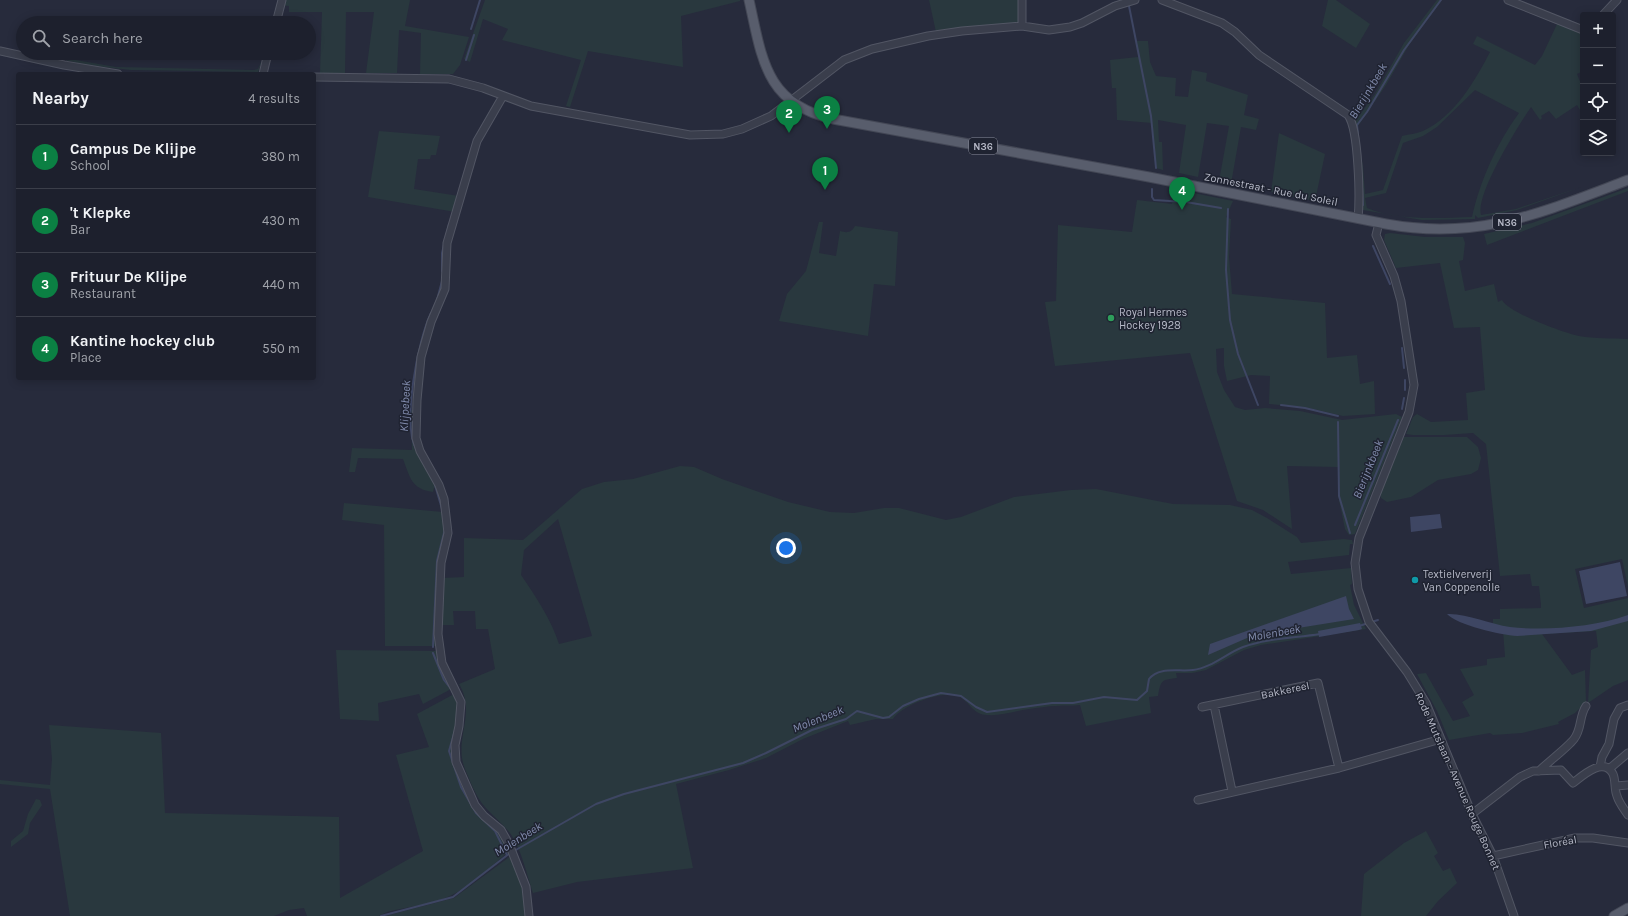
<!DOCTYPE html>
<html lang="en">
<head>
<meta charset="utf-8">
<style>
  body { margin:0; font-family:Karla,sans-serif; background:#252835; color:#f1f3f6 }
  .controls { position:absolute; right:12px; top:12px; display:grid; overflow:hidden; border-radius:4px; box-shadow:0 2px 10px #0003 }
  .controls button { width:36px; height:36px; display:grid; place-items:center; padding:0; border:0; border-bottom:1px solid #3b3e49; background:#1d202d; color:#f1f3f6; font:20px sans-serif }
  .you { position:absolute; left:786px; top:548px; width:14px; height:14px; margin:-10px; border:3px solid #fff; border-radius:50%; background:#1a73e8; box-shadow:0 0 0 6px #1a73e833 }
  .badge { display:grid; place-items:center; width:26px; height:26px; border-radius:50%; background:#0b8043; color:#fff; font-size:13px; font-weight:700 }
  .pin { position:absolute; translate:-50% -33px; filter:drop-shadow(0 1px 2px #0008) }
  .pin::after { content:''; position:absolute; top:21px; width:14px; height:12px; background:inherit; clip-path:polygon(0 0,100% 0,50% 100%) }
  .list { margin:0; padding:0; list-style:none }
  h2 { display:flex; justify-content:space-between; align-items:center; height:52px; margin:0; padding:0 16px; font-size:17px }
  h2 small { font-size:13px; font-weight:400; color:#a0a3aa }
  .list li { display:grid; grid-template-columns:26px 1fr auto; gap:12px; align-items:center; box-sizing:border-box; height:64px; padding:0 16px; border-top:1px solid #3b3e49 }
  .list b { display:block; font-size:15px; white-space:nowrap }
  .list p { margin:0; font-size:13px; white-space:nowrap; color:#a0a3aa }
  .list em { font-size:13px; font-style:normal; color:#a0a3aa }
  .icon { flex:none; width:22px; height:22px; fill:none; stroke:currentColor; stroke-width:2; stroke-linecap:round; stroke-linejoin:round }
  .map { position:relative; flex:none; width:1628px; height:916px; overflow:hidden }
  .search { position:absolute; background:#1d202d; box-shadow:0 2px 10px #0003; left:16px; top:16px; width:300px; height:44px; display:flex; align-items:center; gap:10px; box-sizing:border-box; padding:0 14px; border-radius:22px; color:#a0a3aa; font-size:15px }
  .panel { position:absolute; background:#1d202d; box-shadow:0 2px 10px #0003; left:16px; top:72px; width:300px; height:308px; border-radius:4px }
  .map>svg:first-child { display:block }
  .green { fill:#29383e; fill-rule:evenodd }
  .water { fill:#3e4663 }
  .lines { fill:none; stroke-linecap:round; stroke-linejoin:round }
  .stream { stroke:#3e4663; stroke-width:2 }
  .minor-casing { stroke:#525664; stroke-width:9 }
  .major-casing { stroke:#434755; stroke-width:11 }
  .minor { stroke:#3a3e4c; stroke-width:7 }
  .major { stroke:#585d6c; stroke-width:9 }
  .leisure-dot { fill:#2e9e5b; stroke:#1f2331; stroke-width:1.5 }
  .culture-dot { fill:#0f9aa8; stroke:#1f2331; stroke-width:1.5 }
  .labels { text-anchor:middle; stroke-width:3; stroke-linejoin:round; paint-order:stroke }
  .shield { fill:#1f2331; stroke:#898c9a; stroke-width:1 }
  .shield-label { font-size:10px; font-weight:bold; fill:#b6b9c7 }
  .street-label { font-size:11px; fill:#b6b9c7; stroke:#1f2331 }
  .poi-label { font-size:11px; fill:#b6b9c7; stroke:#1f2331; text-anchor:start }
  .water-label { font-size:12px; font-style:italic; fill:#818bac; stroke:#1f2331 }
</style>
</head>
<body>
<div class="map">
<svg width="1628" height="916" viewBox="0 0 1628 916">
  <rect width="100%" height="100%" fill="#272b3c"/>
  <!-- green -->
  <path class="green" d="M283,0h127l-5,26 64,11 -9,28 -7,9h-33l1,-41 -22,-3 -2,43h-31l8,-61h-28l-1,61h-25l2,-61h-33v-6l-7,-1z
    M485,0h255v1l-59,15 2,51 -95,-16 -18,56 -4,-1 15,-46 -79,-20 6,-11 -25,-10 -13,43 -6,-3z
    M929,0h92l-1,21 -4,3 -80,8z
    M1328,0h8l34,24 -14,24 -34,-22z
    M1437,0h5l-33,45 -23,40 -30,44 -2,-6 21,-29 29,-51z
    M1558,22l25,10v39l-6,3 6,15v26l-6,-10 -21,14 -7,-8 -8,5 1,2 -2,2 -9,-13c-13,19 -56,88 -50,108l35,-6 65,-22 -64,23 -39,8 -3,-3v4l-53,1 -59,-10 -6,-79 6,36 2,27 18,-4 19,-54c7,-2 14,-2 21,-5 31,-14 52,-50 67,-79l-17,-8 4,-8 58,29 7,-9zM1475,90l44,23c-22,30 -39,68 -47,104 -33,1 -75,4 -105,-9l-2,-10 21,-5 17,-50 20,-7 14,-9z
    M1137,41h11l2,21 6,14 20,2 -1,18 13,1 4,-27 15,3 -1,8 42,14 -4,20 15,4 -3,11 -15,-3 -10,57 -12,-3 10,-55 -22,-3 -9,54 -19,-4 7,-48 -28,-5 1,22h3l1,28 -7,-2 -4,-45 -35,-3 -1,-32h-4l-2,-28 28,-3z
    M36,53l80,14 138,3 4,-1 7,-16 -7,19 -127,-2 -45,-5z
    M379,131l61,5 -4,19h-5l-1,4h-12l-4,30 45,7 -4,16 -87,-15z
    M1279,133l46,21 -10,47 -44,-9z
    M1628,188v3l-141,54 -3,-11 48,-11z
    M1174,189l59,12 -7,16 5,2 -2,38 3,37 93,9 2,55 30,-3 3,29 14,-3 1,33 -32,2 -34,-8 -40,-4 1,-28 -19,-1 -24,6 -3,-15v-18l-8,1 1,23 7,18 11,17 10,3 20,-2 35,3 42,9 54,-6 6,3 -47,117 -6,1 -4,-6 -7,-34v-28l-51,-1 5,63 -29,-19 -26,-9 -47,-148 -135,13 -10,-64 11,-1 2,-76 74,7 5,-32 35,4z
    M819,222h4l-4,31 17,3 4,-25c7,2 11,2 15,-5l43,6 -3,54 -21,-2 -6,52 -89,-15 8,-27 19,-23z
    M1390,233l35,4h38l2,6 -2,17 -4,1 6,30 29,-7 4,18 4,-2c7,13 62,33 77,36 16,3 33,2 49,3v248l-6,-28 -47,10 9,39 44,-10v82l-15,6 -25,17 3,-53 7,-3 -2,-16 -54,3 30,41 13,-5 1,32 -11,11 -17,9 1,2 -37,9 -29,2 -3,-2 -41,7 -12,-29 -20,-37 9,-1 27,48 17,-5 -8,-14 12,-7 -14,-26 27,-4v-6l18,-2 -2,-27 -10,-2v-9h7v-10l41,-1v-3l-2,-19h-7l-2,-12 -30,2 -14,-132 -13,-11 -29,2h-31l-7,-1 7,-17 4,-3 14,8 37,-2 -2,-27 19,-3 -5,-63 -26,1 -14,-65 -44,5 -12,-28 1,-6z
    M411,410h3l-1,25 25,53h-4l-1,4c-22,-3 -23,-15 -30,-33l-45,-1 -3,14h-6l3,-24 60,2z
    M1404,437h63l11,10 3,11 -3,12 -7,4 -33,6 -27,17 -24,5 -6,-4 -1,-5z
    M680,466l14,1 28,12 66,23 42,10 24,1 30,-5h15l47,12 15,-3 53,-20 57,-7 25,-1 77,15 57,1 22,5 15,8 30,19 4,6 43,-4 8,1 1,4h-3l-1,11 -61,7 3,12 60,-6 1,16 -2,1 4,20 12,24 -105,16 -17,5 -38,20 -14,3h-16l1,5c-16,2 -16,2 -19,18l-9,1 2,16 -65,13 -6,-21c-8,1 -15,0 -24,1 -9,0 -18,2 -27,3 -14,2 -28,7 -42,6 -13,0 -17,-12 -27,-18 -16,-8 -58,8 -67,22h-17l-26,6 -2,-4 -45,18 -37,19 -37,12 -53,14 17,84 -116,14 -44,11c-6,-18 -12,-45 -23,-60 -7,-9 -17,-17 -25,-26 -9,-10 -15,-26 -20,-38 -12,-30 12,-55 -6,-85l36,-15 -7,-40h-12l-1,-18h-22l1,14h-12v-47l22,-1v-39l59,2 59,-51 22,-7 29,-3zM558,519l34,117 -33,8c-8,-25 -23,-47 -38,-69l3,-25z
    M344,503l99,9 3,22 -7,26 -3,86h-51l-1,-121 -42,-5z
    M336,650l100,1 4,12 13,25 -30,16 -4,-10 -41,9 1,18 -39,-2z
    M456,693l4,12 -9,44 2,11 18,42 28,29 9,21c-19,16 -39,37 -63,46 -18,7 -39,9 -58,14l-8,4h-72l-3,-8 -15,2 -15,6h-204l-20,-127 -50,-5v-4l50,5 2,-26 -3,-34 112,8 4,80 174,4 1,81 83,-47 -27,-96 33,-8 -12,-33z
    M36,799l4,1 2,5 -12,18 -2,11 -17,13v-6l12,-10 5,-17z
    M1426,831l12,22 -4,3 9,15 7,-3 7,15 -19,18 -12,15h-65l3,-42 40,-31z
    M512,855l12,32 3,29h-142l69,-18z"/>
  <!-- water -->
  <path class="water" d="M1440,514l2,14 -31,4 -1,-15z
    M1620,562l7,34 -41,8 -7,-33z
    M1346,596l3,13 5,10 -100,16 -46,20 2,-11z
    M1447,614c19,-1 43,10 63,13 35,4 84,0 118,-12v6l-37,10 -74,5c-16,-1 -60,-11 -70,-22z
    M1360,623l2,6 -3,1 -40,7 -1,-6z"/>
  <g class="lines">
    <!-- stream -->
    <path class="stream" d="M1129,6l22,110 5,52
      M471,29l9,-29
      M466,60l8,-25
      M1358,135l-1,-10 10,-13 37,-62 37,-50
      M1362,187l1,18
      M1152,189v8l2,3 32,2 35,6
      M1228,209l-2,61 4,50 8,34 20,51
      M1373,246l17,38
      M442,271v-18l7,-29
      M437,300l5,-19
      M1402,348l2,20
      M1405,380v10
      M1281,405l24,3 33,8
      M1402,409l2,-11
      M1338,422l1,74 11,37
      M417,451c-16,-26 1,-111 14,-138
      M435,485l7,24
      M1355,525l43,-105
      M1359,626l19,-6
      M433,647l4,-86 8,-32
      M433,653l11,27 7,9
      M455,730l-6,21 12,36 15,26 19,18 12,24
      M514,851l82,-47 28,-10 119,-31 23,-10 46,-23 34,-11 11,-8 26,7 6,-1 14,-11 16,-7 22,-6 20,3 15,11 11,5 65,-9h21l31,-6 33,3 10,-9 2,-12c10,-13 30,-7 44,-9 18,-2 34,-17 50,-23 24,-9 52,-9 77,-13
      M381,916l72,-19 57,-44"/>
    <defs>
      <path id="minor" d="M1162,0l60,23 13,9 24,23 89,60c11,15 12,84 10,104
        M1508,0l75,30
        M1603,15l14,-15
        M276,23l6,-23
        M1022,26v-26
        M0,51l64,14 54,9
        M263,74l5,-21
        M314,77l135,2 34,9 48,18 159,29 33,-1 19,-5 29,-13 73,-56 28,-11 56,-13 34,-5 60,-5 27,4 21,-3 12,-4 33,-17 20,-6
        M503,96l-26,45 -30,102 -2,46 -14,33 -10,35 -4,43 -1,38 4,13 19,34 5,14 4,34 -7,30 -3,71 4,29 19,39 -2,24 -4,19 1,17 19,43 9,11 17,14 8,14 17,43 3,29
        M1379,223l-3,12 18,41 7,25 13,84 -5,27 -50,126 -4,25 3,26 11,33 38,50 19,31 46,111 21,42 21,60
        M1214,705l18,86
        M1202,707l116,-24 21,85
        M1600,767l2,-10 7,-13 5,-25 6,-11 8,-3
        M1609,769l19,-16
        M1539,771c9,-9 28,-23 35,-32 8,-10 5,-23 12,-33
        M1616,786l12,-1
        M1198,800l141,-32 102,-29
        M1472,814l48,-37 13,-6 28,-1 12,13c9,-7 31,-27 40,-9 3,7 1,15 4,22 2,7 7,13 11,19
        M1493,856l82,-18h18l35,5"/>
      <path id="major" d="M749,0c13,58 16,104 84,119l316,58 237,47c94,17 157,-12 242,-44
        M1614,916l14,-8"/>
    </defs>
    <!-- minor casing -->
    <use href="#minor" class="minor-casing"/>
    <!-- major casing -->
    <use href="#major" class="major-casing"/>
    <!-- minor -->
    <use href="#minor" class="minor"/>
    <!-- major -->
    <use href="#major" class="major"/>
  </g>
  <!-- markers -->
  <circle class="leisure-dot" cx="1111" cy="318" r="4"/>
  <circle class="culture-dot" cx="1415" cy="580" r="4"/>
  <g class="labels">
    <!-- shield labels -->
    <g class="shield">
      <rect x="969" y="138" width="28" height="16" rx="3"/>
      <rect x="1493" y="214" width="28" height="16" rx="3"/>
    </g>
    <g class="shield-label">
      <text x="983" y="150">N36</text>
      <text x="1507" y="226">N36</text>
    </g>
    <!-- street labels -->
    <g class="street-label">
      <text transform="translate(1271 189) rotate(11)" y="4">Zonnestraat - Rue du Soleil</text>
      <text transform="translate(1285 690) rotate(-12)" y="4">Bakkereel</text>
      <text transform="translate(1458 781) rotate(66)" y="4">Rode Mutslaan - Avenue Rouge Bonnet</text>
      <text transform="translate(1560 842) rotate(-10)" y="4">Floréal</text>
    </g>
    <!-- poi labels -->
    <g class="poi-label">
      <text x="1119" y="316">Royal Hermes<tspan x="1119" dy="13">Hockey 1928</tspan></text>
      <text x="1423" y="578">Textielververij<tspan x="1423" dy="13">Van Coppenolle</tspan></text>
    </g>
    <!-- water labels -->
    <g class="water-label">
      <text transform="translate(1368 91) rotate(-59)" y="4">Bierijnkbeek</text>
      <text transform="translate(405 406) rotate(-87)" y="4">Klijpebeek</text>
      <text transform="translate(1368 469) rotate(-68)" y="4">Bierijnkbeek</text>
      <text transform="translate(1274 633) rotate(-10)" y="4">Molenbeek</text>
      <text transform="translate(818 719) rotate(-22)" y="4">Molenbeek</text>
      <text transform="translate(518 839) rotate(-32)" y="4">Molenbeek</text>
    </g>
  </g>
</svg>
<div class="controls">
<button>+</button>
<button>−</button>
<button><svg class="icon" aria-label="locate" viewBox="0 0 24 24"><circle cx="12" cy="12" r="6"/><path d="M12 2v4M12 18v4M2 12h4M18 12h4"/></svg></button>
<button><svg class="icon" aria-label="layers" viewBox="0 0 24 24"><path d="M12 4l9 5-9 5-9-5zM3 14l9 5 9-5"/></svg></button>
</div>
<div class="you"></div>
<div class="pin badge" style="left:825px;top:190px">1</div>
<div class="pin badge" style="left:789px;top:133px">2</div>
<div class="pin badge" style="left:827px;top:129px">3</div>
<div class="pin badge" style="left:1182px;top:210px">4</div>
<div class="search"><svg class="icon" aria-label="search" viewBox="0 0 24 24"><circle cx="10" cy="10" r="6"/><path d="M15 15l6 6"/></svg>Search here</div>
<section class="panel">
<h2>Nearby<small>4 results</small></h2>
<ul class="list">
<li><span class="badge">1</span><div><b>Campus De Klijpe</b><p>School</p></div><em>380 m</em></li>
<li><span class="badge">2</span><div><b>'t Klepke</b><p>Bar</p></div><em>430 m</em></li>
<li><span class="badge">3</span><div><b>Frituur De Klijpe</b><p>Restaurant</p></div><em>440 m</em></li>
<li><span class="badge">4</span><div><b>Kantine hockey club</b><p>Place</p></div><em>550 m</em></li>
</ul>
</section>
</div>
</body>
</html>
